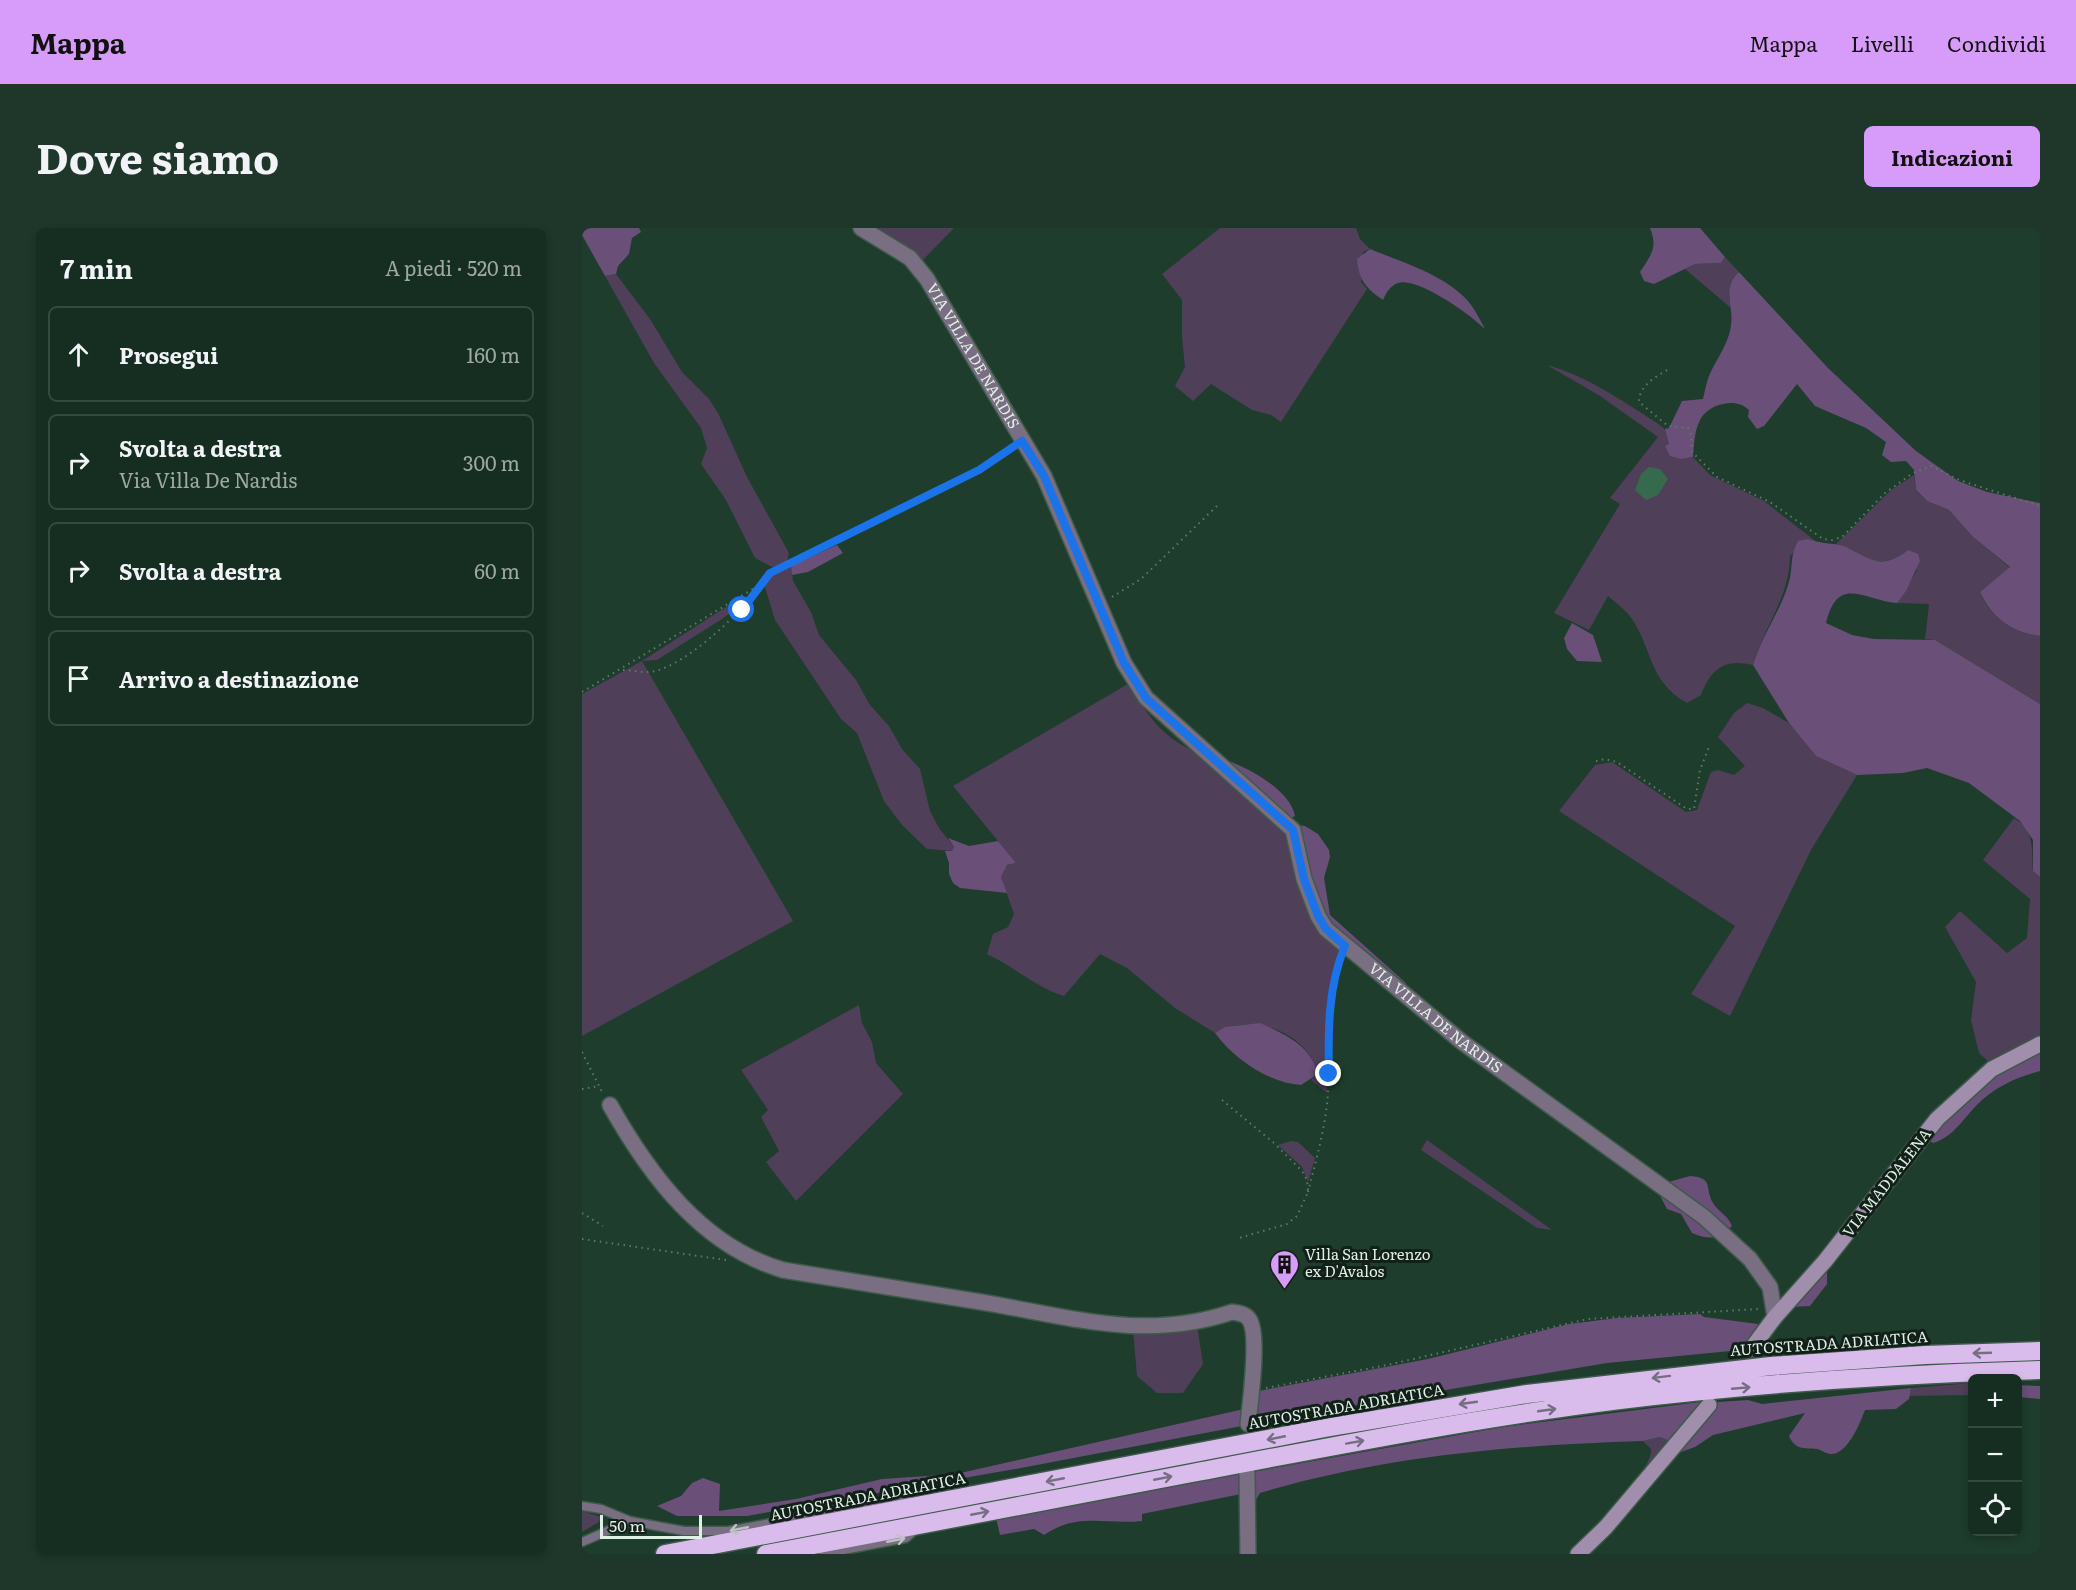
<!DOCTYPE html>
<html lang="it">
<head>
<meta charset="utf-8">
<style>
  body { margin:0; font-family:Literata,serif; background:#1f362a; color:#f1f3f6 }
  .controls { position:absolute; right:18px; bottom:18px; display:grid; overflow:hidden; border-radius:9px; box-shadow:0 3px 9px #0003 }
  .controls button { width:54px; height:54px; display:grid; place-items:center; padding:0; border:0; border-bottom:2px solid #354a3f; background:#162e21; color:#f1f3f6; font:30px sans-serif }
  .scale { position:absolute; left:18px; bottom:15px; width:102px; box-sizing:border-box; padding-left:6px; border:3px solid #dff1e6; border-top:0; font-size:16px; line-height:21px; white-space:nowrap; color:#dff1e6; -webkit-text-stroke:4px #132019; paint-order:stroke }
  .stop { position:absolute; width:18px; height:18px; margin:-14px; border:4px solid #1a73e8; border-radius:50%; background:#fff }
  .stop.end { background:#1a73e8; border-color:#fff; box-shadow:0 2px 6px #0008 }
  .list { margin:0; padding:0; list-style:none }
  h2 { display:flex; justify-content:space-between; align-items:center; height:78px; margin:0; padding:0 24px; font-size:26px }
  h2 small { font-size:20px; font-weight:400; color:#9ea8a5 }
  .list li { display:grid; grid-template-columns:39px 1fr auto; gap:18px; align-items:center; box-sizing:border-box; height:96px; margin:0 12px 12px; padding:0 12px; border:2px solid #354a3f; border-radius:9px }
  .list b { display:block; font-size:22px; white-space:nowrap }
  .list p { margin:0; font-size:20px; white-space:nowrap; color:#9ea8a5 }
  .list em { font-size:20px; font-style:normal; color:#9ea8a5 }
  .icon { flex:none; width:33px; height:33px; fill:none; stroke:currentColor; stroke-width:2; stroke-linecap:round; stroke-linejoin:round }
  .map { position:relative; flex:none; width:1458px; height:1326px; overflow:hidden; border-radius:9px }
  header { display:flex; align-items:center; gap:36px; box-sizing:border-box; height:84px; padding:0 30px; background:#d79bf9; color:#111 }
  header strong { font-size:28px }
  nav { display:flex; gap:33px; margin-inline-start:auto; font-size:21px }
  .intro { display:flex; align-items:center; justify-content:space-between; box-sizing:border-box; height:144px; padding:0 36px }
  h1 { margin:0; font-size:42px }
  .button { padding:15px 27px; border-radius:9px; background:#d79bf9; color:#111; font-size:21px; font-weight:700 }
  main { display:flex; gap:36px; padding:0 36px }
  aside { flex:1; background:#162e21; border-radius:9px; box-shadow:0 3px 9px #0003 }
  .map>svg:first-child { display:block }
  .green { fill:#4f3f58 }
  .forest { fill:#6a4f79 }
  .water { fill:#366a4e }
  .lines { fill:none; stroke-linecap:round; stroke-linejoin:round }
  .secondary-tunnel { stroke:#3b5848; stroke-width:15; stroke-dasharray:15 8; stroke-linecap:butt }
  .lane-casing { stroke:#3d5a4a; stroke-width:11 }
  .street-casing { stroke:#3d5a4a; stroke-width:18 }
  .secondary-casing { stroke:#3d5a4a; stroke-width:18 }
  .highway-casing { stroke:#3d5a4a; stroke-width:21 }
  .path { stroke:#5f7a6b; stroke-width:2; stroke-dasharray:1.5 4.5; stroke-linecap:butt }
  .lane { stroke:#7a6e82; stroke-width:8 }
  .street { stroke:#7a6e82; stroke-width:15 }
  .secondary { stroke:#a18eac; stroke-width:15 }
  .highway { stroke:#d9bceb; stroke-width:18 }
  .oneway { stroke:#766e82 }
  .oneway2 { stroke:#bcc3c3 }
  .route { stroke:#1a73e8; stroke-width:8 }
  .labels { text-anchor:middle; stroke-width:6; stroke-linejoin:round; paint-order:stroke }
  .street-label { font-size:15px; fill:#dff1e6; stroke:#132019 }
  .poi-label { font-size:15px; fill:#dff1e6; stroke:#132019; text-anchor:start }
</style>
</head>
<body>
<header>
<strong>Mappa</strong>
<nav><a>Mappa</a><a>Livelli</a><a>Condividi</a></nav>
</header>
<div class="intro"><h1>Dove siamo</h1><a class="button">Indicazioni</a></div>
<main>
<aside>
<h2>7 min<small>A piedi · 520 m</small></h2>
<ul class="list">
<li><svg class="icon" aria-label="ahead" viewBox="0 0 24 24"><path d="M12 20V5M6 11l6-6 6 6"/></svg><div><b>Prosegui</b></div><em>160 m</em></li>
<li><svg class="icon" aria-label="right" viewBox="0 0 24 24"><path d="M7 20v-9h11M14 6l5 5-5 5"/></svg><div><b>Svolta a destra</b><p>Via Villa De Nardis</p></div><em>300 m</em></li>
<li><svg class="icon" aria-label="right" viewBox="0 0 24 24"><path d="M7 20v-9h11M14 6l5 5-5 5"/></svg><div><b>Svolta a destra</b></div><em>60 m</em></li>
<li><svg class="icon" aria-label="arrive" viewBox="0 0 24 24"><path d="M6 21V4h12l-3 4 3 4H6"/></svg><div><b>Arrivo a destinazione</b></div></li>
</ul>
</aside>
<div class="map">
<svg width="1458" height="1326" viewBox="0 0 1458 1326">
  <rect width="100%" height="100%" fill="#1e3d2c"/>
  <!-- green -->
  <path class="green" d="M286,0h86l-35,36z
    M638,0h136l4,11 10,10 -7,3 -2,30 6,7 -86,133 -10,-7 -19,-5 -41,-26 -18,17 -18,-15 10,-19 -3,-30v-37l-20,-26z
    M1143,29l14,15c-12,11 -11,22 -8,36l-46,-39 10,-5 26,-1z
    M34,46l34,45 32,53 27,27 9,14 29,64 42,76 -2,9 -15,5 -17,-9 -29,-58 -25,-36 6,-16 -6,-20 -47,-65 -49,-87z
    M965,137c40,11 74,35 110,58 9,6 12,10 12,22l-4,1 24,12 4,-1 17,18 54,26 54,42 -10,-4 -18,17c0,40 -26,71 -37,109 -29,-7 -42,4 -52,30l-14,8c-40,-22 -34,-57 -58,-88 -6,-7 -14,-13 -21,-19l-19,34 -35,-17 66,-109 -10,-6 48,-61 -58,-41z
    M1332,247l2,16 11,10 22,9 24,27 37,31 -30,24c11,26 31,40 60,44v68l-105,-64 -10,-1 4,-35 -32,-1 20,-33 -9,-20c-38,28 -44,-5 -74,-4l57,-56z
    M209,338l2,15 18,31 8,23 37,45 14,25 19,21 13,23 18,20 10,42 9,17 15,19 -1,4 -26,-2 -25,-24 -18,-24 -27,-68 -16,-14 -66,-99 -11,-36 7,-9z
    M158,370l-9,14 -9,7 -65,41 -15,1 151,260 -211,115v-342l60,-33z
    M546,456c18,29 37,58 71,68l87,79 57,117 -12,33 -4,112 -16,-13 7,-6c-11,-43 -65,-61 -103,-41l-40,-25 -48,-40 -27,-14 -36,42c-27,-8 -51,-30 -77,-42l6,-20 15,-7 6,-13 -13,-37 6,-12 9,-2 -63,-77z
    M1165,475l16,5 26,15 27,33 41,19 -46,75 -81,166 -39,-22 44,-68 -176,-115 36,-46 17,-3 74,50 11,-2 14,-38 7,-2 16,5 11,-9 -27,-29 16,-24z
    M1432,590c22,13 17,31 19,53l7,6v160l-50,26 -11,-10 -8,-33 5,-38 -31,-55 15,-16 47,42 20,-15 3,-39 -47,-39z
    M277,777l3,18 10,19 4,21 27,31 -107,107 -30,-39 13,-11 -18,-34 7,-7 -27,-40z
    M845,912l125,90 -15,-2 -116,-78z
    M709,913l7,1 17,16 -7,24 -6,-15 -24,-22z
    M615,1097l6,39 -20,29h-26l-20,-17 -4,-46z
    M1390,1155v12l-63,1 2,-8z
    M1078,1209l10,4 -71,87 -9,6c14,-18 63,-65 61,-85l-8,-8z
    M0,1283l19,6 -2,5 -17,10z"/>
  <!-- forest -->
  <path class="forest" d="M0,0h57l2,4 -9,6 -3,16 -11,12 -2,8 -11,2 -23,-41z
    M1068,0h50l25,29 -4,6 -26,1 -41,20 -10,-3 -4,-9c11,-17 18,-24 10,-44z
    M788,21c32,13 75,26 98,52 7,8 12,19 17,28 -14,-14 -68,-53 -87,-46 -8,3 -12,10 -15,17 -17,-12 -24,-19 -26,-41z
    M1157,44l89,96 88,83 42,30 29,11 53,11v133c-29,-4 -48,-18 -60,-44l30,-25 -37,-30 -24,-27 -22,-9 -11,-11 -2,-20 -8,-9 -15,1 -9,-7 4,-13 -20,-14 -51,-22 -18,-22 -33,42 -7,3 -9,-12 1,-7c-8,-7 -16,-8 -26,-6 -28,6 -28,30 -30,53l-12,2 -11,-3 -5,-10 4,-2 -4,-15 4,-1 13,-27 21,-2c2,-8 3,-16 6,-23 7,-17 20,-32 22,-51 3,-20 -10,-37 8,-53z
    M1226,311c12,5 29,4 38,8 26,12 34,24 62,3l10,4 2,7 -14,30 -9,12c-34,-3 -59,-29 -71,20l26,12 22,4 61,1 105,64v173l-7,-6v-31l-13,-19 -51,-38 -42,-15 -24,5 -46,2 -41,-19 -27,-33 -36,-58c9,-31 30,-57 37,-87 3,-16 0,-21 8,-37z
    M255,317l6,8 -35,19 -16,3 -1,-9z
    M990,395l21,12 9,27 -25,-1 -10,-12 -3,-11z
    M636,529c25,8 72,31 77,59l-6,3z
    M715,597l8,1 13,8 11,16 1,7 -6,21 6,37 76,68 -3,4 -71,-56 -11,-17z
    M366,610l21,8 29,-5 18,22 -9,2 -6,12 6,16 -47,-5 -7,-5 -4,-9v-11l-4,-12h7l2,-4z
    M678,795c26,12 50,22 58,51l-17,11c-32,-2 -67,-26 -86,-52l10,-6z
    M1458,819v24c-22,6 -41,14 -58,29 -17,15 -27,37 -49,43l-6,-4 66,-68z
    M1108,948c25,2 14,12 23,27 5,9 15,12 19,23 -15,14 -22,14 -40,7l-11,-19 -14,-5 -9,-17 7,-9z
    M1245,1044v12l-17,22 -18,1z
    M1118,1086l4,3 54,7 -1,7 -16,19 -134,13 -358,60 4,-31 175,-33 141,-35 48,-6z
    M1436,1157l22,1v13l-22,-2z
    M1329,1160l-2,11 -13,10 -31,1c-5,13 -17,44 -34,44 -5,0 -9,-4 -14,-5 -13,-1 -22,1 -28,-13l16,-23 -92,22 -18,12 -17,6 40,-51 30,-2 14,4z
    M1126,1173l-38,40 -10,-4 -17,4c-129,4 -259,15 -383,52l-8,13v-34l251,-45z
    M662,1181l-2,17 -221,42 -274,48h-70l-20,-10 24,-10 11,-13 11,-5 17,6 -1,27 77,-12 86,-20 74,-5z
    M659,1245v21l-99,20v7c-38,4 -64,-9 -98,14l-10,-6 -34,6 -4,-17z"/>
  <!-- water -->
  <path class="water" d="M1067,239l11,2 8,10 -10,16 -12,5 -11,-10 6,-16z"/>
  <g class="lines">
    <!-- secondary-tunnel -->
    <path class="secondary-tunnel" d="M1149,1148l23,-31"/>
    <defs>
      <path id="lane" d="M0,1278l19,3 29,12
        M0,1314l48,-21 54,10h44l176,-33 9,5
        M241,1326l83,-16 10,-9"/>
      <g id="street">
        <path id="s1" d="M279,0l49,30 17,21 117,197 80,187 22,35 147,132 11,49 14,37 8,13 136,113 242,175 46,42 20,28 5,30"/>
        <path d="M28,877c40,71 92,141 173,165 66,11 132,21 198,32 86,14 163,40 251,10 5,1 13,1 17,7 11,15 1,84 -1,105"/>
        <path d="M665,1245l1,81"/>
      </g>
      <path id="secondary" d="M1172,1117l21,-28 50,-56 112,-142 55,-50 48,-25
        M996,1326l28,-27 103,-122"/>
      <path id="highway" d="M83,1326l660,-126 202,-34 244,-28 154,-11 115,-4
        M184,1326c142,-27 284,-54 426,-81 142,-27 284,-55 428,-73 139,-17 280,-26 420,-30"/>
    </defs>
    <!-- lane casing -->
    <use href="#lane" class="lane-casing"/>
    <!-- street casing -->
    <use href="#street" class="street-casing"/>
    <!-- secondary casing -->
    <use href="#secondary" class="secondary-casing"/>
    <!-- highway casing -->
    <use href="#highway" class="highway-casing"/>
    <!-- path -->
    <path class="path" d="M1085,142c-13,8 -28,16 -28,32l29,24 20,2 3,6 1,18 25,25 53,25 53,37 9,1 10,-3 43,-44 28,-20 18,-7 28,14 81,26
      M530,369l29,-18 77,-74
      M41,442c11,0 22,4 32,1 32,-7 89,-60 106,-87
      M0,464l179,-108 9,-11 209,-103 32,-22
      M1014,533l9,-2 12,3 70,47h7l6,-39 9,-23
      M0,824l20,40
      M0,861l17,-3
      M640,872l52,43 28,28 5,9 1,12 -11,24 -10,8 -48,14
      M726,964c8,-32 18,-66 20,-100 3,-40 -4,-97 11,-134
      M0,985l21,13
      M0,1011l144,21
      M684,1160l121,-23 201,-46 171,-10"/>
    <!-- lane -->
    <use href="#lane" class="lane"/>
    <!-- street -->
    <use href="#street" class="street"/>
    <!-- secondary -->
    <use href="#secondary" class="secondary"/>
    <!-- highway -->
    <use href="#highway" class="highway"/>
  </g>
  <!-- one-way arrows -->
  <defs><path id="oneway-shaft" d="M-6 0H5M1.5-3L5.5 0L1.5 3" fill="none" stroke-width="1.6" stroke-linecap="round" stroke-linejoin="round" transform="scale(1.5)"/></defs>
  <g class="oneway">
    <use href="#oneway-shaft" transform="translate(1400 1125) rotate(178)"/>
    <use href="#oneway-shaft" transform="translate(1079 1149) rotate(173)"/>
    <use href="#oneway-shaft" transform="translate(1159 1160) rotate(-5)"/>
    <use href="#oneway-shaft" transform="translate(886 1175) rotate(172)"/>
    <use href="#oneway-shaft" transform="translate(965 1182) rotate(-8)"/>
    <use href="#oneway-shaft" transform="translate(694 1210) rotate(169)"/>
    <use href="#oneway-shaft" transform="translate(773 1214) rotate(-10)"/>
    <use href="#oneway-shaft" transform="translate(581 1250) rotate(-11)"/>
    <use href="#oneway-shaft" transform="translate(473 1252) rotate(169)"/>
    <use href="#oneway-shaft" transform="translate(398 1285) rotate(-11)"/>
  </g>
  <g class="oneway2">
    <use href="#oneway-shaft" transform="translate(157 1301) rotate(169)"/>
    <use href="#oneway-shaft" transform="translate(314 1312) rotate(-11)"/>
  </g>
  <g class="lines">
    <!-- route -->
    <path class="route" d="M160,382l28,-37 209,-103 43,-29 22,35 80,187 22,35 147,132 11,49 14,37 8,13 19,17c-17,40 -17,85 -16,128"/>
  </g>
  <!-- icons -->
  <defs>
    <symbol id="building-pin" viewBox="-11 -11 22 30"><path d="M0 17L-7.5 6A9.5 9.5 0 1 1 7.5 6Z" fill="#d79bf9" stroke="#132019"/><path d="M-4-6H4V6H1V3H-1V6H-4ZM-2.5-4.3h1.7v1.8h-1.7ZM.8-4.3h1.7v1.8H.8ZM-2.5-1h1.7V.8h-1.7ZM.8-1h1.7V.8H.8Z" fill="#111"/></symbol>
  </defs>
  <g fill-rule="evenodd">
    <use href="#building-pin" x="686" y="1020" width="33" height="45"/>
  </g>
  <g class="labels">
    <!-- street labels -->
    <g class="street-label">
      <text dy="5" stroke="none"><textPath href="#s1" startOffset="174">VIA VILLA DE NARDIS</textPath></text>
      <text dy="5" stroke="none"><textPath href="#s1" startOffset="1002">VIA VILLA DE NARDIS</textPath></text>
      <text transform="translate(1305 955) rotate(-52)" y="5">VIA MADDALENA</text>
      <text transform="translate(1247 1116) rotate(-4)" y="5">AUTOSTRADA ADRIATICA</text>
      <text transform="translate(764 1179) rotate(-10)" y="5">AUTOSTRADA ADRIATICA</text>
      <text transform="translate(286 1269) rotate(-11)" y="5">AUTOSTRADA ADRIATICA</text>
    </g>
    <!-- poi labels -->
    <g class="poi-label">
      <text x="723" y="1032">Villa San Lorenzo<tspan x="723" dy="17">ex D'Avalos</tspan></text>
    </g>
  </g>
</svg>
<div class="controls">
<button>+</button>
<button>−</button>
<button><svg class="icon" aria-label="locate" viewBox="0 0 24 24"><circle cx="12" cy="12" r="6"/><path d="M12 2v4M12 18v4M2 12h4M18 12h4"/></svg></button>
</div>
<div class="scale">50 m</div>
<div class="stop" style="left:160px;top:382px"></div>
<div class="stop end" style="left:747px;top:846px"></div>
</div>
</main>
</body>
</html>
